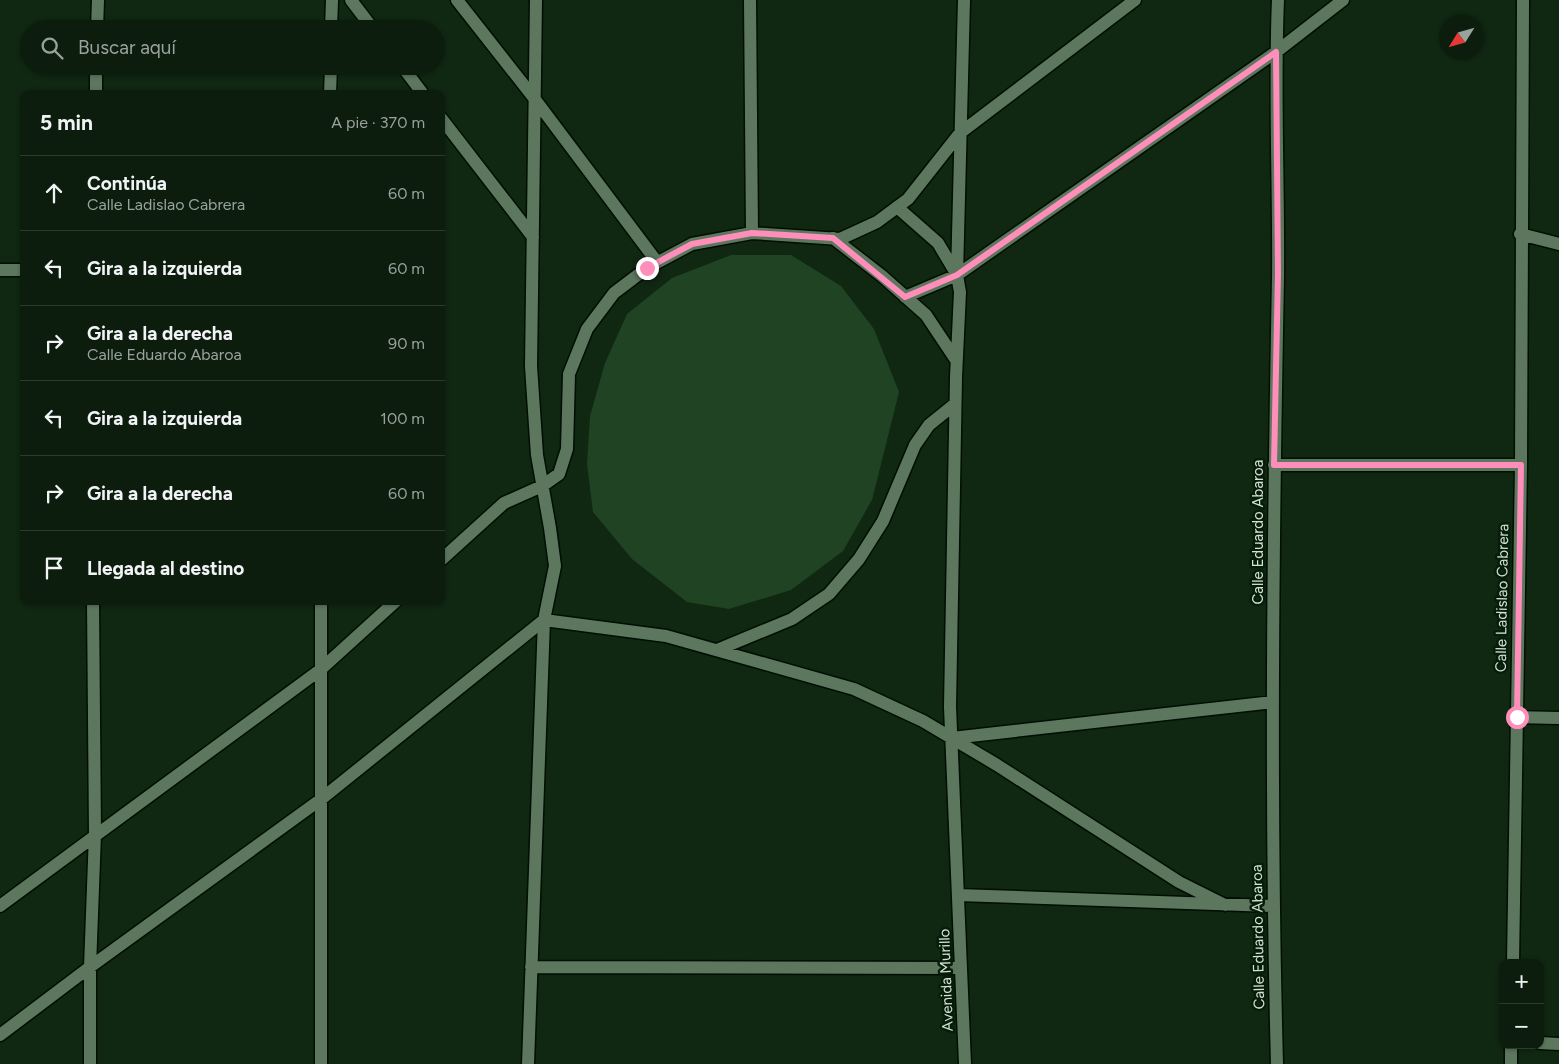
<!DOCTYPE html>
<html lang="es">
<head>
<meta charset="utf-8">
<style>
  body { margin:0; font-family:Figtree,sans-serif; background:#1a2a1c; color:#f1f3f6 }
  .controls { position:absolute; right:15px; bottom:15px; display:grid; overflow:hidden; border-radius:10px; box-shadow:0 1px 4px #0004 }
  .controls button { width:45px; height:45px; display:grid; place-items:center; padding:0; border:0; border-bottom:1px solid #2c3b2e; background:#0c1d0e; color:#f1f3f6; font:25px sans-serif }
  .compass { position:absolute; left:1439px; top:15px; width:45px; height:45px; border-radius:50%; background:#0c1d0e; box-shadow:0 1px 4px #0004; rotate:233deg }
  .stop { position:absolute; width:15px; height:15px; margin:-11px; border:4px solid #ff8eba; border-radius:50%; background:#fff }
  .stop.end { background:#ff8eba; border-color:#fff; box-shadow:0 1px 5px #0008 }
  .list { margin:0; padding:0; list-style:none }
  h2 { display:flex; justify-content:space-between; align-items:center; height:65px; margin:0; padding:0 20px; font-size:21px }
  h2 small { font-size:16px; font-weight:400; color:#9aa29e }
  .list li { display:grid; grid-template-columns:32px 1fr auto; gap:15px; align-items:center; box-sizing:border-box; height:75px; padding:0 20px; border-top:1px solid #2c3b2e }
  .list b { display:block; font-size:19px; white-space:nowrap }
  .list p { margin:0; font-size:16px; white-space:nowrap; color:#9aa29e }
  .list em { font-size:16px; font-style:normal; color:#9aa29e }
  .icon { flex:none; width:28px; height:28px; fill:none; stroke:currentColor; stroke-width:2; stroke-linecap:round; stroke-linejoin:round }
  .map { position:relative; flex:none; width:1559px; height:1064px; overflow:hidden }
  .search { position:absolute; background:#0c1d0e; box-shadow:0 1px 4px #0004; left:20px; top:20px; width:425px; height:55px; display:flex; align-items:center; gap:12px; box-sizing:border-box; padding:0 18px; border-radius:28px; color:#9aa29e; font-size:19px }
  .panel { position:absolute; background:#0c1d0e; box-shadow:0 1px 4px #0004; left:20px; top:90px; width:425px; height:515px; border-radius:10px }
  .map>svg:first-child { display:block }
  .green { fill:#1f4323 }
  .lines { fill:none; stroke-linecap:round; stroke-linejoin:round }
  .minor-casing { stroke:#000f01; stroke-width:15 }
  .minor { stroke:#5d775f; stroke-width:12 }
  .route { stroke:#ff8eba; stroke-width:6 }
  .labels { text-anchor:middle; stroke-width:5; stroke-linejoin:round; paint-order:stroke }
  .street-label { font-size:15px; fill:#d4e2d4; stroke:#061d09 }
</style>
</head>
<body>
<div class="map">
<svg width="1559" height="1064" viewBox="0 0 1559 1064">
  <rect width="100%" height="100%" fill="#102712"/>
  <!-- green -->
  <path class="green" d="M731,255h60l50,31 33,43 25,63 -27,108 -29,51 -52,39 -62,19 -42,-7 -55,-43 -39,-47 -6,-48 3,-48 15,-53 22,-49 45,-36z"/>
  <g class="lines">
    <defs>
      <path id="minor" d="M351,0l22,29
        M457,0l77,98 123,164
        M750,0l2,233
        M97,29l1,-29
        M331,29l1,-29
        M402,66l21,28
        M96,94v-28
        M330,94l1,-28
        M441,118l92,119
        M897,207l41,36 19,32 3,17 -4,85 -6,330 15,357
        M1520,234l39,10
        M833,238l49,38 44,39 30,45
        M0,270h24
        M957,275l7,-275
        M905,297l52,-22 319,-223 67,-52
        M1274,465h247
        M441,560l63,-57 38,-17 17,-12 8,-25 2,-75 18,-45 27,-36 33,-25 45,-24 60,-11 88,6 37,-17 31,-23 52,-66 175,-133
        M717,650l75,-31 37,-25 30,-35 24,-38 32,-76 14,-20 26,-21
        M1517,717l42,1
        M952,738l321,-36
        M958,895l315,11
        M0,906l320,-236 76,-69
        M1513,963l8,-498 2,-465
        M531,967l430,1
        M0,1035l90,-68 230,-167 224,-180 122,16 188,53 69,32 74,44 182,117 46,23
        M1540,1043l19,1
        M90,1064v-97l5,-133 -2,-233
        M321,1064v-463
        M528,1064l16,-444 11,-54 -5,-38 -13,-73 -6,-89 5,-366
        M1277,1064c-7,-262 -4,-524 1,-786 1,-93 -4,-185 0,-278
        M1511,1064v-19"/>
    </defs>
    <!-- minor casing -->
    <use href="#minor" class="minor-casing"/>
    <!-- minor -->
    <use href="#minor" class="minor"/>
  </g>
  <g class="lines">
    <!-- route -->
    <path class="route" d="M647,268l45,-24 60,-11 81,5 72,59 52,-22 319,-223 2,221 -4,192h247l-4,252"/>
  </g>
  <g class="labels">
    <!-- street labels -->
    <g class="street-label">
      <text transform="translate(1258 532) rotate(-90)" y="5">Calle Eduardo Abaroa</text>
      <text transform="translate(1502 598) rotate(-89)" y="5">Calle Ladislao Cabrera</text>
      <text transform="translate(1258 937) rotate(-91)" y="5">Calle Eduardo Abaroa</text>
      <text transform="translate(946 980) rotate(-92)" y="5">Avenida Murillo</text>
    </g>
  </g>
</svg>
<div class="controls">
<button>+</button>
<button>−</button>
</div>
<svg class="compass" viewBox="-18 -18 36 36"><path d="M0-13l5 13h-10z" fill="#e53935"/><path d="M0 13l5-13h-10z" fill="#9aa29e"/></svg>
<div class="stop" style="left:1517px;top:717px"></div>
<div class="stop end" style="left:647px;top:268px"></div>
<div class="search"><svg class="icon" aria-label="search" viewBox="0 0 24 24"><circle cx="10" cy="10" r="6"/><path d="M15 15l6 6"/></svg>Buscar aquí</div>
<section class="panel">
<h2>5 min<small>A pie · 370 m</small></h2>
<ul class="list">
<li><svg class="icon" aria-label="ahead" viewBox="0 0 24 24"><path d="M12 20V5M6 11l6-6 6 6"/></svg><div><b>Continúa</b><p>Calle Ladislao Cabrera</p></div><em>60 m</em></li>
<li><svg class="icon" aria-label="left" viewBox="0 0 24 24"><path d="M17 20v-9H6M10 6l-5 5 5 5"/></svg><div><b>Gira a la izquierda</b></div><em>60 m</em></li>
<li><svg class="icon" aria-label="right" viewBox="0 0 24 24"><path d="M7 20v-9h11M14 6l5 5-5 5"/></svg><div><b>Gira a la derecha</b><p>Calle Eduardo Abaroa</p></div><em>90 m</em></li>
<li><svg class="icon" aria-label="left" viewBox="0 0 24 24"><path d="M17 20v-9H6M10 6l-5 5 5 5"/></svg><div><b>Gira a la izquierda</b></div><em>100 m</em></li>
<li><svg class="icon" aria-label="right" viewBox="0 0 24 24"><path d="M7 20v-9h11M14 6l5 5-5 5"/></svg><div><b>Gira a la derecha</b></div><em>60 m</em></li>
<li><svg class="icon" aria-label="arrive" viewBox="0 0 24 24"><path d="M6 21V4h12l-3 4 3 4H6"/></svg><div><b>Llegada al destino</b></div></li>
</ul>
</section>
</div>
</body>
</html>
